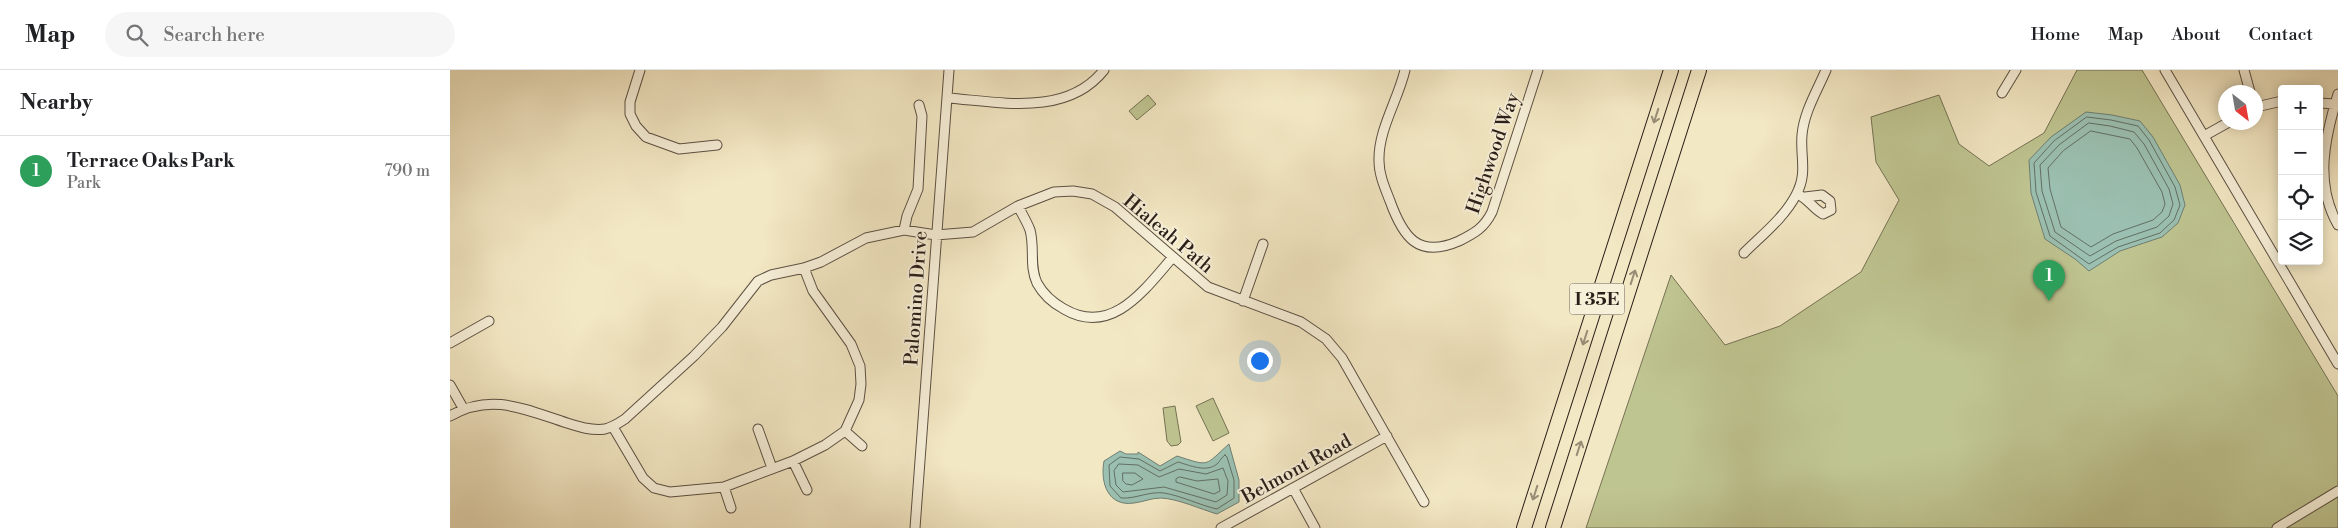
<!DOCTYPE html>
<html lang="en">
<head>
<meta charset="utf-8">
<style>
  body { margin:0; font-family:"Libre Bodoni",serif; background:#f6f6f6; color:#202124 }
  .controls { position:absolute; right:15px; top:15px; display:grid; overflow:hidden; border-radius:5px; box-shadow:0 2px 12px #0003 }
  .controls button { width:45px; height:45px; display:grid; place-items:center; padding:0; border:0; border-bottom:1px solid #e0e0e0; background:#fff; color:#202124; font:25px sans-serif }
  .compass { position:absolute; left:1768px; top:15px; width:45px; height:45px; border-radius:50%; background:#fff; box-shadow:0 2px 12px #0003; rotate:149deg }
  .you { position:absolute; left:809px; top:290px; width:18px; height:18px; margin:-12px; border:4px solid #fff; border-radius:50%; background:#1a73e8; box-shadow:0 0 0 8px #1a73e833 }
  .badge { display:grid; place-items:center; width:32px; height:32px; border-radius:50%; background:#0b8043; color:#fff; font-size:16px; font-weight:700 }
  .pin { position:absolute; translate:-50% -41px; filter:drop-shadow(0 1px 2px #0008) }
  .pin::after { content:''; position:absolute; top:26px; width:18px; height:15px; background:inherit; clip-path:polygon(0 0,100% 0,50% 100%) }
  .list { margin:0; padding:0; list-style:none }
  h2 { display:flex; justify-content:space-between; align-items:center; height:65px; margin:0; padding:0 20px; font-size:21px }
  h2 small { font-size:16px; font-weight:400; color:#757577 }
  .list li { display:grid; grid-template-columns:32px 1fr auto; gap:15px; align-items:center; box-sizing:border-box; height:70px; padding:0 20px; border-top:1px solid #e0e0e0 }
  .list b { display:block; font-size:19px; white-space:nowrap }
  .list p { margin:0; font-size:16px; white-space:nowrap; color:#757577 }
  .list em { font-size:16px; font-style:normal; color:#757577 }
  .icon { flex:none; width:28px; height:28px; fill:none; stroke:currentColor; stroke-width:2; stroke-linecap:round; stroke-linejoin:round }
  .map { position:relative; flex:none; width:1888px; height:458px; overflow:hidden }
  header { display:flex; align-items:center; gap:30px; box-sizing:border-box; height:70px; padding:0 25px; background:#fff; border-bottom:1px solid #e0e0e0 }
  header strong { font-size:24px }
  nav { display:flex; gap:28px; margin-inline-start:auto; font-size:18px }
  .search { width:350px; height:45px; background:#f6f6f6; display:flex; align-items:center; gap:12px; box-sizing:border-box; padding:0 18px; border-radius:28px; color:#757577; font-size:19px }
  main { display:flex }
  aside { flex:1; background:#fff }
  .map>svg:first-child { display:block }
  .green { fill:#bfc591; stroke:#747254 }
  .water { fill:#9bc0b1; stroke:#6e7f74 }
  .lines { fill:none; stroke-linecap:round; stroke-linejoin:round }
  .shore { stroke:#626f64; stroke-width:1 }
  .minor-casing { stroke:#5c5043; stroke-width:11 }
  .highway-casing { stroke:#2a1e18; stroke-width:16 }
  .minor { stroke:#f7f0d9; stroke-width:9 }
  .highway { stroke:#f3e8c4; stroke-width:14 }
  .oneway { stroke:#998d77 }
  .labels { text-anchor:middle; stroke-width:4; stroke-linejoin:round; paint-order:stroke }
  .shield { fill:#f7f0d9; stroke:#685d52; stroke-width:1 }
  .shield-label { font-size:18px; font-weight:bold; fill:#2a1e18 }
  .street-label { font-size:19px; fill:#2a1e18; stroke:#f7f0d9 }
</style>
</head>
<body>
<header>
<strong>Map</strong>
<div class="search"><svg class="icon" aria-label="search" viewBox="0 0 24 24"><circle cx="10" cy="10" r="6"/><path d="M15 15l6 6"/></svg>Search here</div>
<nav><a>Home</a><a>Map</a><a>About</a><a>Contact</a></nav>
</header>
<main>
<aside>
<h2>Nearby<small></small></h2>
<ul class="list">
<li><span class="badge" style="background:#2e9e5b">1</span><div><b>Terrace Oaks Park</b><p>Park</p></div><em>790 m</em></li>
</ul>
</aside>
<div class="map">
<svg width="1888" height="458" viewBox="0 0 1888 458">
  <rect width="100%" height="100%" fill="#f3e8c4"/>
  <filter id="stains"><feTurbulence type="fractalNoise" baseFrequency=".004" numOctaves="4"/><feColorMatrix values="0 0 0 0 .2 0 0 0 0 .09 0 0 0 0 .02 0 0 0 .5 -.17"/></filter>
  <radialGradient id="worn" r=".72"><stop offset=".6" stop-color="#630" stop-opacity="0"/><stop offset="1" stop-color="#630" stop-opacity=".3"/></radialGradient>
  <!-- green -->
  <path class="green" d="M1627,0h65l196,326v132h-752l85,-253 54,70 55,-19 81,-54 38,-72 -23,-38 -5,-45 68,-22 20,49 30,22 55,-33z
    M698,25l8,9 -19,16 -8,-9z
    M763,328l16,35 -16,8 -17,-35z
    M725,336l6,36 -3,3 -7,1 -4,-5 -4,-33z"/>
  <!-- water -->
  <path class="water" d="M1636,42l26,3 28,6 13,16 27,48 5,20 -7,18 -16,14 -42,14 -31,20 -14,-12 -30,-20 -14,-46 -2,-33 22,-23z
    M779,374l10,36v22l-22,12c-17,-5 -38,-15 -56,-16 -10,0 -18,4 -27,5 -26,4 -34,-20 -30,-42l16,-10 6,3h12v-2l22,14 17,-10c34,11 27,10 52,-12z"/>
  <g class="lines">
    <!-- shore -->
    <path class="shore" d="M1637,47l24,3 27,6 11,14 26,47 5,18 -6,15 -14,13 -42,14 -29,17 -39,-28 -14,-44 -2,-29 20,-22z
      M1639,53l21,3 24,6 10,12 25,45 4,15 -4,12 -12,11 -41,14 -26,15 -35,-24 -13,-41 -2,-26 19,-20z
      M1641,61l39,8 7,9 25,44 3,12 -3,8 -9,8 -40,14 -22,13 -30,-20 -11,-38 -2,-21 15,-17z
      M775,385l2,2 7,23v18l-17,11c-18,-4 -35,-13 -53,-16 -15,-2 -28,6 -43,5l-11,-12 -1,-21 11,-8 19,2 21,12 18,-9c11,3 28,11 39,2 3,-3 4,-6 8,-9z
      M669,394l19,1 21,12 20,-8 27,5 17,-6 5,13 -1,14 -11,7 -52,-15 -41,5 -7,-7 -2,-14z
      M673,403h12l8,6 -11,6 -6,-1 -3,-3z
      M730,407l17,4 21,-2 2,12 -6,3 -38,-12v-3z"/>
    <defs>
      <path id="minor" d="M190,0l-10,32v12l6,12 10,11 33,12 38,-4
        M955,0c-7,30 -27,60 -26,91 0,14 6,27 11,40 13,36 28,58 69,40 16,-8 25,-13 33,-29l46,-142
        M1715,0l173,294
        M1794,0l6,22
        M1552,23l14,-23
        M1888,24c-13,43 -24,89 0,131
        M498,28c52,4 119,19 156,-28
        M1869,33l16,1
        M1806,37l26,-6
        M1754,66l25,-14
        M1347,124c11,4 15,14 26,20l8,-4 -1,-9 -8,-6 -17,2
        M568,136c4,8 9,16 12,24 5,18 -1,36 7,53 6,11 16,20 27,26 48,28 81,-20 109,-52
        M454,160l3,-14 11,-27 4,-73 -3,-11
        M1294,183c18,-18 40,-35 52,-58 12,-22 4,-38 6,-60 2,-23 15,-44 24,-65
        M793,231l20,-57
        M0,273l39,-22
        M0,315l13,23
        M0,346c42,-24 76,-6 117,7 12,4 25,8 38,6 8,-2 14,-6 20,-10l69,-63 28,-29 36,-46 13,-6 33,-7 17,-6 45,-24 38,-8 32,5 37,-3 45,-26 36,-14 19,-1 19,3 23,13 93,80 93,35 25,17 16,19 82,144
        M163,357l30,51 11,10 16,4 54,-5 69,-26 32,-16 20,-14 14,-31 2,-16 -1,-18 -9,-22 -38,-53 -9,-23
        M308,359l14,39
        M395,361l17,15
        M343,391l14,29
        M274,417l7,21
        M843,418l22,40
        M465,458l34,-458
        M771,458l166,-92
        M1827,458l61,-37"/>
      <path id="highway" d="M1074,458l147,-458
        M1103,458l146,-458"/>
    </defs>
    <!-- minor casing -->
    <use href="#minor" class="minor-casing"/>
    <!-- highway casing -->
    <use href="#highway" class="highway-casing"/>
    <!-- minor -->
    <use href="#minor" class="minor"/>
    <!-- highway -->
    <use href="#highway" class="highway"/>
  </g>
  <!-- one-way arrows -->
  <defs><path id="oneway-shaft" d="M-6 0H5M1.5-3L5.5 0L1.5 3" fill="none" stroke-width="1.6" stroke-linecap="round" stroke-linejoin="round" transform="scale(1.25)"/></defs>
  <g class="oneway">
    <use href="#oneway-shaft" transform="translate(1206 46) rotate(108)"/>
    <use href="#oneway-shaft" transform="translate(1183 207) rotate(-72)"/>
    <use href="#oneway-shaft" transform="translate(1135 268) rotate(108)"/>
    <use href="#oneway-shaft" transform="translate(1129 378) rotate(-72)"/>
    <use href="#oneway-shaft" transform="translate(1085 423) rotate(108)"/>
  </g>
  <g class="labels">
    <!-- shield labels -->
    <rect class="shield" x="1119.5" y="213.5" width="55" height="31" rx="4"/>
    <g class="shield-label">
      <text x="1147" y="235">I 35E</text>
    </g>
    <!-- street labels -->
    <g class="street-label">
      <text transform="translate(1042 83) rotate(-71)" y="7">Highwood Way</text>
      <text transform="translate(719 163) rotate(40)" y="7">Hialeah Path</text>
      <text transform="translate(465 228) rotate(-86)" y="7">Palomino Drive</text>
      <text transform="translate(846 398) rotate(-29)" y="7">Belmont Road</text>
    </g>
  </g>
  <rect width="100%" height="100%" filter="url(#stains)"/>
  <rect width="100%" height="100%" fill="url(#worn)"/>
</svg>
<div class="controls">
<button>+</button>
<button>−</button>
<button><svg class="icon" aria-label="locate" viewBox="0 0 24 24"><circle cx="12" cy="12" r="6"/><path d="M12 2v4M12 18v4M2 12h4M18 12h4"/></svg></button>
<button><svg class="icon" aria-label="layers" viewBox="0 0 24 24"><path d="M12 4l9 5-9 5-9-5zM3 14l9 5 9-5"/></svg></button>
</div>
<svg class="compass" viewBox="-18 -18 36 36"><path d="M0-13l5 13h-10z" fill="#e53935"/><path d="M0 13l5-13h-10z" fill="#757577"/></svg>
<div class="you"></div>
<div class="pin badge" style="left:1599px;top:231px;background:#2e9e5b">1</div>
</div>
</main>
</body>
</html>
